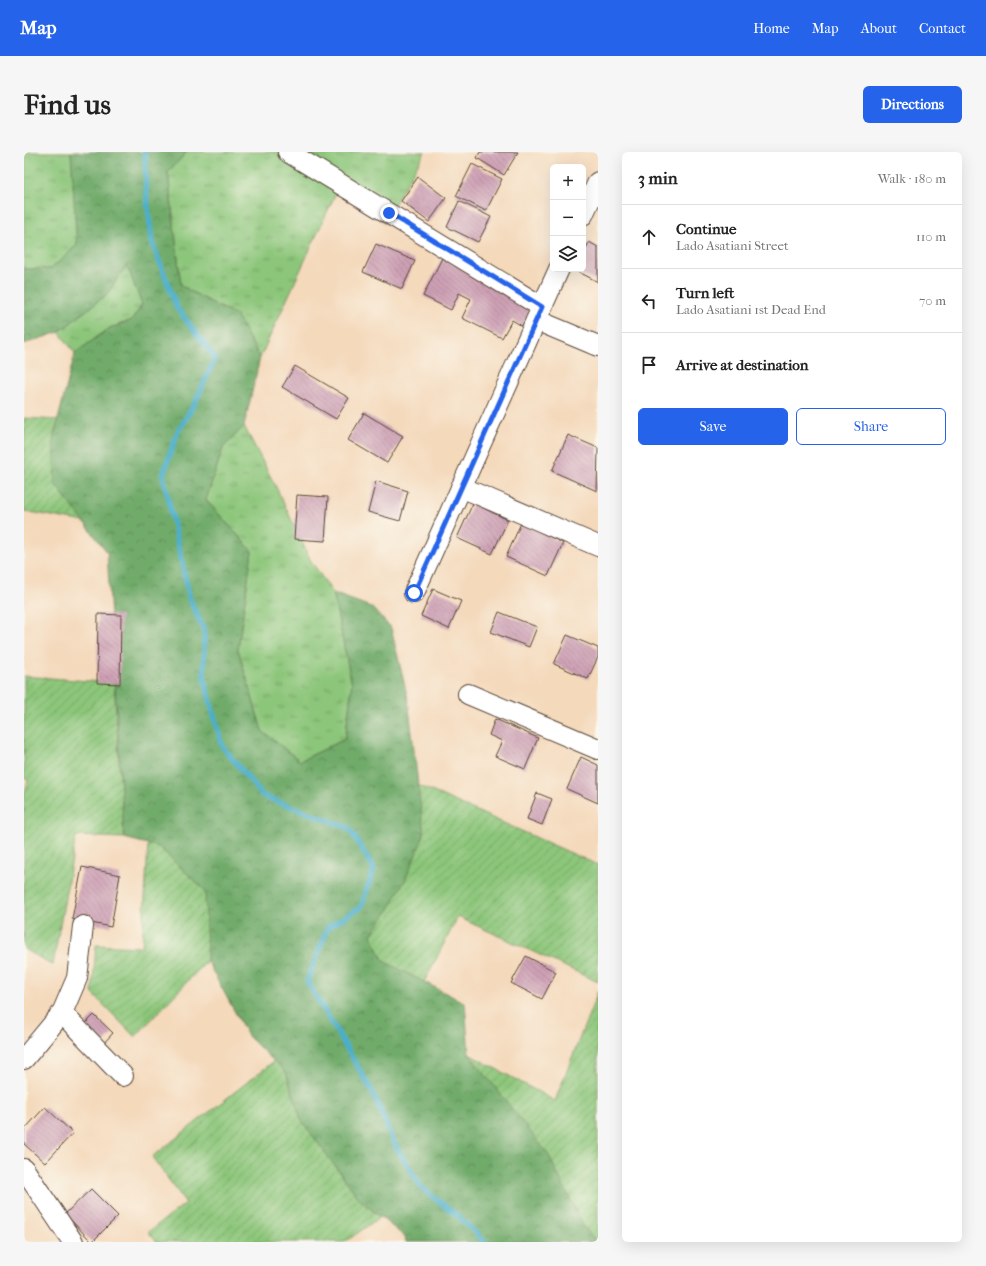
<!DOCTYPE html>
<html lang="en">
<head>
<meta charset="utf-8">
<style>
  body { margin:0; font-family:"IM FELL French Canon",serif; background:#f6f6f6; color:#222 }
  .controls { position:absolute; right:12px; top:12px; display:grid; overflow:hidden; border-radius:6px; box-shadow:0 4px 16px #0002 }
  .controls button { width:36px; height:36px; display:grid; place-items:center; padding:0; border:0; border-bottom:1px solid #e0e0e0; background:#fff; color:#222; font:20px sans-serif }
  .stop { position:absolute; width:12px; height:12px; margin:-9px; border:3px solid #2563eb; border-radius:50%; background:#fff }
  .stop.end { background:#2563eb; border-color:#fff; box-shadow:0 1px 4px #0008 }
  .list { margin:0; padding:0; list-style:none }
  h2 { display:flex; justify-content:space-between; align-items:center; height:52px; margin:0; padding:0 16px; font-size:17px }
  h2 small { font-size:13px; font-weight:400; color:#767676 }
  .list li { display:grid; grid-template-columns:26px 1fr auto; gap:12px; align-items:center; box-sizing:border-box; height:64px; padding:0 16px; border-top:1px solid #e0e0e0 }
  .list b { display:block; font-size:15px; white-space:nowrap }
  .list p { margin:0; font-size:13px; white-space:nowrap; color:#767676 }
  .list em { font-size:13px; font-style:normal; color:#767676 }
  .actions { display:flex; gap:8px; padding:12px 16px }
  .actions a { flex:1; padding:9px 0; border:1px solid #2563eb; border-radius:6px; text-align:center; font-size:14px; color:#2563eb }
  .actions .main { background:#2563eb; color:#fff }
  .icon { flex:none; width:22px; height:22px; fill:none; stroke:currentColor; stroke-width:2; stroke-linecap:round; stroke-linejoin:round }
  .map { position:relative; flex:none; width:574px; height:1090px; overflow:hidden; border-radius:6px }
  header { display:flex; align-items:center; gap:24px; box-sizing:border-box; height:56px; padding:0 20px; background:#2563eb; color:#fff }
  header strong { font-size:19px }
  nav { display:flex; gap:22px; margin-inline-start:auto; font-size:14px }
  .intro { display:flex; align-items:center; justify-content:space-between; box-sizing:border-box; height:96px; padding:0 24px }
  h1 { margin:0; font-size:28px }
  .button { padding:10px 18px; border-radius:6px; background:#2563eb; color:#fff; font-size:14px; font-weight:700 }
  main { display:flex; gap:24px; padding:0 24px }
  aside { flex:1; background:#fff; border-radius:6px; box-shadow:0 4px 16px #0002 }
  .map>svg:first-child { display:block }
  .grass { fill:url(#grass-tufts); stroke:#64784c }
  .forest { fill:url(#forest-crowns); stroke:#566a44 }
  .garden { fill:url(#garden-furrows); stroke:#64784c }
  .lines { fill:none; stroke-linecap:round; stroke-linejoin:round }
  .stream { stroke:#4cafcb; stroke-width:5.5 }
  .building { fill:url(#building-back-hatch) }
  .minor-casing { stroke:#574436; stroke-width:22 }
  .minor { stroke:#fff; stroke-width:20 }
  .route { stroke:#2563eb; stroke-width:5 }
</style>
</head>
<body>
<header>
<strong>Map</strong>
<nav><a>Home</a><a>Map</a><a>About</a><a>Contact</a></nav>
</header>
<div class="intro"><h1>Find us</h1><a class="button">Directions</a></div>
<main>
<div class="map">
<svg width="574" height="1090" viewBox="0 0 574 1090">
  <defs>
    <pattern id="grass-tufts" width="24" height="20" patternUnits="userSpaceOnUse"><rect width="24" height="20" fill="#8cc67a"/><path d="M3 7l-1-3M5 7V3M7 7l1-3M15 17l-1-3M17 17v-4M19 17l1-3" fill="none" stroke="#74a163"/></pattern>
    <pattern id="forest-crowns" width="20" height="18" patternUnits="userSpaceOnUse"><rect width="20" height="18" fill="#71ab6a"/><path d="M2 6a3 3 0 1 1 6 0M12 15a3 3 0 1 1 6 0" fill="none" stroke="#5e8b57"/></pattern>
    <pattern id="garden-furrows" width="10" height="10" patternUnits="userSpaceOnUse"><rect width="10" height="10" fill="#8cc67a"/><path d="M-1 1l2-2M0 10L10 0M9 11l2-2" fill="none" stroke="#74a163"/></pattern>
    <pattern id="building-back-hatch" width="6" height="6" patternUnits="userSpaceOnUse"><rect width="6" height="6" fill="#cea0b5"/><path d="M-1 5l2 2M0 0l6 6M5-1l2 2" fill="none" stroke="#a88393"/></pattern>
  </defs>
  <rect width="100%" height="100%" fill="#fbf7ec"/>
  <filter id="ink" filterUnits="userSpaceOnUse"><feTurbulence type="fractalNoise" baseFrequency=".025" numOctaves="2"/><feDisplacementMap in="SourceGraphic" scale="8" xChannelSelector="R" yChannelSelector="G"/><feConvolveMatrix kernelMatrix="1 2 1 2 8 2 1 2 1" color-interpolation-filters="sRGB"/></filter>
  <filter id="wash" filterUnits="userSpaceOnUse"><feTurbulence type="fractalNoise" baseFrequency=".012" numOctaves="4" result="noise"/><feDisplacementMap in="SourceGraphic" scale="16" xChannelSelector="R" yChannelSelector="G"/><feGaussianBlur stdDeviation="0.9" result="paint"/><feColorMatrix in="noise" values="0 0 0 0 0 0 0 0 0 0 0 0 0 0 0 0 0 1.4 0 .05"/><feComposite in="paint" operator="in"/></filter>
  <g filter="url(#wash)">
    <rect width="100%" height="100%" fill="#f4d9bb"/>
    <!-- grass -->
    <path class="grass" d="M0,0h47l6,93 -26,24h-27z
      M163,0h238l-36,61 -49,-29 -80,174 -23,-42 -56,-30 -13,-115z
      M103,113l15,40 -10,15 -22,8 -35,25 -16,-21 48,-38z
      M220,274l32,61 35,74 22,32 19,92 -7,54 -45,22 -38,-30 -24,-82 14,-98 -46,-51 17,-52z"/>
    <!-- forest -->
    <path class="forest" d="M47,0h116l-19,20 13,114 56,30 23,42 -16,68 -21,22 -17,52 46,51 -14,98 24,82 38,30 45,-22 7,-54 -19,-92 38,14 20,21 17,71 16,136 -19,45 -18,33 -16,22 13,26 81,42 4,51 79,100 36,73 13,15h-191l-1,-5 -45,-37 -59,-80 -15,-47 -38,-37 -41,-75 -2,-70 -46,-44 -35,-9 -17,-286 -52,-68 -2,-45 22,-86 35,-25 22,-8 10,-15 -15,-40 -20,29 -48,38 -35,12v-75h27l26,-24z"/>
    <!-- garden -->
    <path class="garden" d="M0,266l34,2 -5,19 2,45 29,38 -60,-11z
      M0,524l90,7 10,155 -48,-2 -23,129 -29,-16v-153l4,-16 -4,-2z
      M394,633l180,80v117l-140,-65 -34,65 -40,-21 -13,-26 16,-22 18,-33 19,-45z
      M124,692l11,3 46,44 2,70 -72,76 -43,-44 4,-48 46,2z
      M574,839v251h-1l-13,-15 -36,-73 -79,-100 86,47z
      M250,909l12,12 15,47 59,80 20,17 -35,25h-188l-9,-10 38,-29 -34,-46z"/>
    <g class="lines">
      <!-- stream -->
      <path class="stream" d="M121,0l1,37 6,53 25,66 38,50 -20,45 -17,28 -15,44 27,125 14,30v47l18,69 41,50 86,32 25,41 -13,38 -33,20 -21,54 65,110 23,54 27,43 37,29 26,25"/>
    </g>
    <g id="blocks">
      <!-- building -->
      <path class="building" d="M456,0h38l-14,23 -27,-17z
        M448,12l30,15 -16,32 -30,-15z
        M394,25l28,21 -17,24 -28,-21z
        M435,49l32,16 -13,25 -31,-15z
        M565,90l9,5v35l-23,-12 8,-1v-14z
        M352,92l39,17 -13,28 -39,-17z
        M418,106l91,47 -11,21 -10,-6 -10,18 -40,-20 9,-19 -12,-6 -8,17 -28,-14z
        M271,214l54,32 -13,21 -54,-32z
        M340,261l39,23 -16,27 -39,-23z
        M544,283l30,13 -1,43 -45,-20z
        M352,329l32,10 -8,30 -32,-9z
        M273,343l31,2 -3,44 -31,-2z
        M449,351l35,17 -16,34 -35,-16z
        M497,371l42,20 -15,33 -42,-19z
        M409,437l28,12 -12,28 -28,-13z
        M475,460l38,15 -8,20 -38,-15z
        M74,462l23,1 -1,69 -23,-1z
        M543,483l31,13v9l-10,22 -34,-15z
        M471,567l43,19 -13,31 -30,-13 7,-15 -13,-6z
        M557,605l17,8v38l-31,-14z
        M513,641l15,6 -10,26 -15,-6z
        M58,715l38,8 -9,52 -39,-8z
        M502,804l30,16 -14,27 -31,-16z
        M70,863l19,18 -11,12 -20,-18z
        M21,955l28,26 -28,30 -21,-19v-14z
        M67,1037l27,27 -26,26 -27,-28z"/>
    </g>
  </g>
  <g filter="url(#ink)">
    <use href="#blocks" fill-opacity="0" stroke="#574436" stroke-width="1"/>
    <g class="lines">
      <defs>
        <path id="minor" d="M264,0l254,155
          M559,63l15,-33
          M512,168l62,26
          M437,335l137,59
          M390,441l145,-324
          M444,542l130,55
          M38,861l61,63
          M0,907l38,-46 15,-35 6,-52
          M0,1017l49,73"/>
      </defs>
      <!-- minor casing -->
      <use href="#minor" class="minor-casing"/>
      <!-- minor -->
      <use href="#minor" class="minor"/>
    </g>
  </g>
  <g class="lines" filter="url(#ink)">
    <!-- route -->
    <path class="route" d="M365,61l153,94 -128,286"/>
  </g>
</svg>
<div class="controls">
<button>+</button>
<button>−</button>
<button><svg class="icon" aria-label="layers" viewBox="0 0 24 24"><path d="M12 4l9 5-9 5-9-5zM3 14l9 5 9-5"/></svg></button>
</div>
<div class="stop" style="left:390px;top:441px"></div>
<div class="stop end" style="left:365px;top:61px"></div>
</div>
<aside>
<h2>3 min<small>Walk · 180 m</small></h2>
<ul class="list">
<li><svg class="icon" aria-label="ahead" viewBox="0 0 24 24"><path d="M12 20V5M6 11l6-6 6 6"/></svg><div><b>Continue</b><p>Lado Asatiani Street</p></div><em>110 m</em></li>
<li><svg class="icon" aria-label="left" viewBox="0 0 24 24"><path d="M17 20v-9H6M10 6l-5 5 5 5"/></svg><div><b>Turn left</b><p>Lado Asatiani 1st Dead End</p></div><em>70 m</em></li>
<li><svg class="icon" aria-label="arrive" viewBox="0 0 24 24"><path d="M6 21V4h12l-3 4 3 4H6"/></svg><div><b>Arrive at destination</b></div></li>
</ul>
<div class="actions"><a class="main">Save</a><a>Share</a></div>
</aside>
</main>
</body>
</html>
